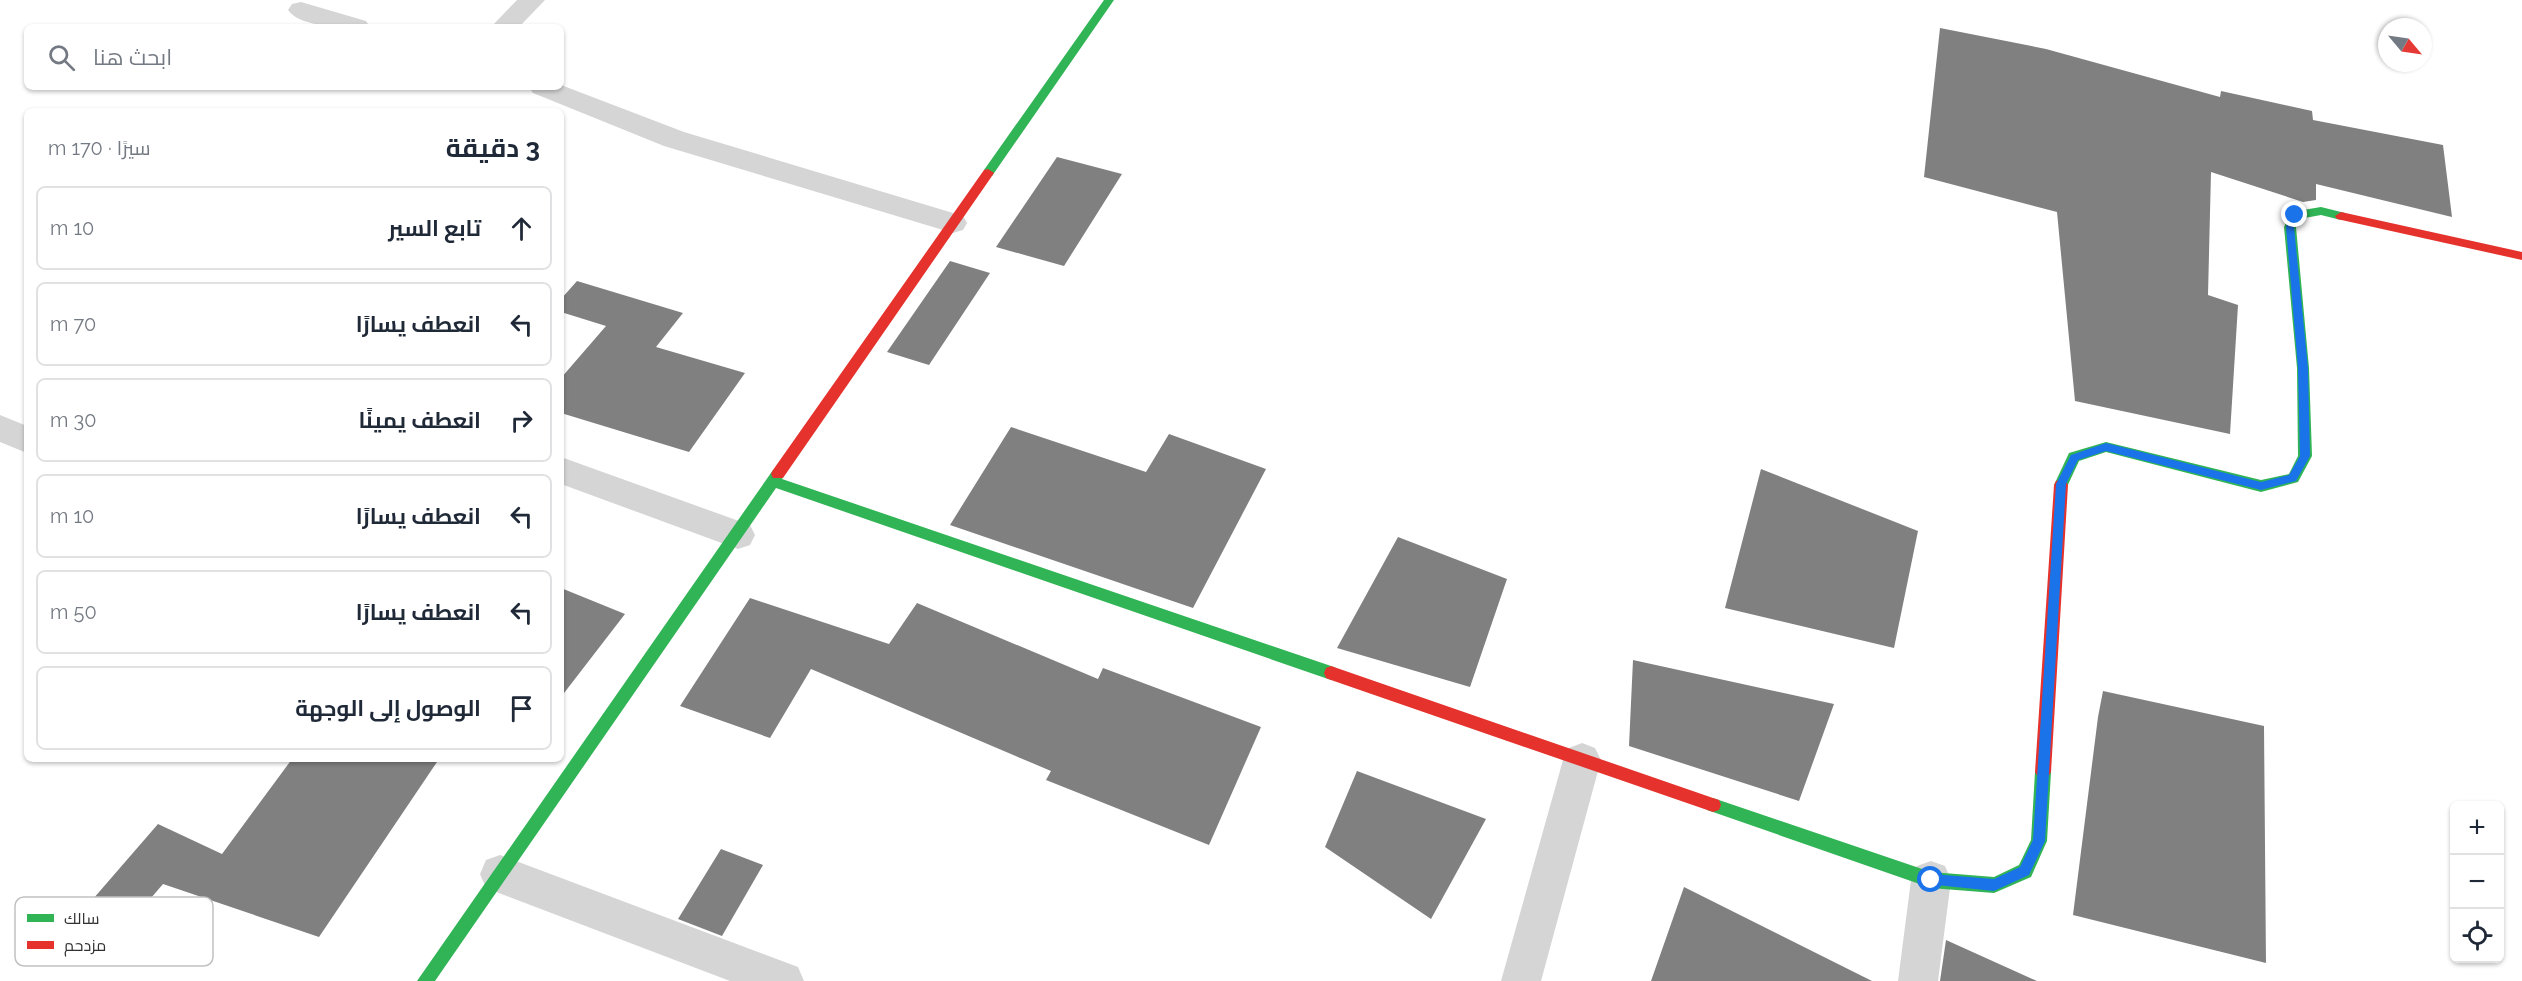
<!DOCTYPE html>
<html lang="ar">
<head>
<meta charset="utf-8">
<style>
  body { margin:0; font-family:Raleway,Cairo,sans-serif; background:#f6f6f7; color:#1f2937; direction:rtl }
  .controls { position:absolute; right:18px; bottom:18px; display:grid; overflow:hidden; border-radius:9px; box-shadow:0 2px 4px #0004 }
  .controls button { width:54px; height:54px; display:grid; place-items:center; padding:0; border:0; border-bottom:2px solid #e0e1e3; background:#fff; color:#1f2937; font:30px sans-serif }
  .compass { position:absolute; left:2378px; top:18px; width:54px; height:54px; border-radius:50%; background:#fff; box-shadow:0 2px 4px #0004; rotate:119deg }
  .stop { position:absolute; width:18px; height:18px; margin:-14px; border:4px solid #1a73e8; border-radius:50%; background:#fff }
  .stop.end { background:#1a73e8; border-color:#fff; box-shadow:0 2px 6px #0008 }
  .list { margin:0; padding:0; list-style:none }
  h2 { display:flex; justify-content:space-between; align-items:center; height:78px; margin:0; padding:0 24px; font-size:26px }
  h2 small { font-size:20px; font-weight:400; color:#747a83 }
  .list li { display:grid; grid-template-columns:39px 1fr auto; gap:18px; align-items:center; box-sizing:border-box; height:84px; margin:0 12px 12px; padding:0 12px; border:2px solid #e0e1e3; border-radius:9px }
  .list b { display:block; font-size:22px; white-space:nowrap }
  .list em { font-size:20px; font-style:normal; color:#747a83 }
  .icon { flex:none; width:33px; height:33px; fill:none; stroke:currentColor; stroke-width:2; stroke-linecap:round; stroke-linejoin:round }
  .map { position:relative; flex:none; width:2522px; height:981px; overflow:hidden; direction:ltr }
  .search { position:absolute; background:#fff; box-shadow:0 2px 4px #0004; left:24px; top:24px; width:540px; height:66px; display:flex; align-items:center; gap:15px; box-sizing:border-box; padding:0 21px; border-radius:9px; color:#747a83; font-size:22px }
  .panel { position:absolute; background:#fff; box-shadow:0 2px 4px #0004; left:24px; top:108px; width:540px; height:654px; border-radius:9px; direction:rtl }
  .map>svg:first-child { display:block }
  .building { fill:#808080 }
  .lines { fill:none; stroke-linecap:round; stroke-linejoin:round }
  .street { fill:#d5d5d5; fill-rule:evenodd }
  .fast { fill:#30b455; fill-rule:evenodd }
  .jam { fill:#e5322d; fill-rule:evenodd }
  .route { fill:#1a73e8 }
  .key { fill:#fff; stroke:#c1c1c1; stroke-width:1.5 }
  .key-label { font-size:16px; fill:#313131 }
</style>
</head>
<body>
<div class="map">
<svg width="2522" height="981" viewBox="0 0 2522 981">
  <rect width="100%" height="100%" fill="#fff"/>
  <!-- building -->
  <path class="building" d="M1940,28l106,21 174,48 1,-6 91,20 1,9 130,25 9,72 -136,-33v16l-13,2 -92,-30 -3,123 30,10 -8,129 -155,-33 -18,-189 -133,-35z
    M1057,157l65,17 -58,92 -68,-19z
    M950,261l40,12 -61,92 -42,-13z
    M577,281l106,32 -27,34 89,26 -56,79 -128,-39v-35l45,-52 -45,-14v-13z
    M1011,427l135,45 23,-38 97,35 -73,139 -243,-83z
    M1761,469l157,62 -24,117 -169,-40z
    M1398,537l109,42 -37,108 -133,-39z
    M561,588l64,26 -64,83z
    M750,598l139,46 28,-41 181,76 5,-11 158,59 -52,118 -163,-65 5,-9 -240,-102 -41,69 -90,-32z
    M1633,660l201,44 -35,97 -170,-55z
    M2103,691l161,35 2,237 -193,-48 25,-198z
    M292,759h147l-120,178 -156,-53 -30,35 -40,-20 65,-75 64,30z
    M1357,771l129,48 -55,100 -106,-72z
    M721,849l42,16 -41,71 -44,-17z
    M1684,887l188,94h-221z
    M1946,940l91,41h-97z"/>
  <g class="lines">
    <!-- street -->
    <path class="street" d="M517,0h28l-26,27h-28z
      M301,2l65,19 4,6c-21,0 -69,2 -82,-17l4,-6z
      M561,85l123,47 279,84 4,7 -4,7 -10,3 -289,-87 -131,-53 -4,-6h32z
      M0,415l27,11v27l-27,-11z
      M561,457l189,68 5,10 -5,10 -12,4 -177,-65z
      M1582,743l13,5 6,12 -60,221h-40l62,-221 6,-12z
      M500,855l298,112 6,14h-74l-244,-93 -6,-14 6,-14z
      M1931,861l14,5 6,14 -13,101h-40l13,-101 6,-14z"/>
    <!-- fast -->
    <path class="fast" d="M1104,0h10l-122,176h-8v-6z
      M2321,207l24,6 2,3 -6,4 -20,-5 -22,4 -3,8 13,141 3,88 -14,26 -37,10 -155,-40 -27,9 -13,28h-10l-2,-4 15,-32 37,-11 155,38 28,-6 9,-18 -1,-88 -13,-141 7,-15z
      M778,468l5,2 2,4 -3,5 549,187 5,2 2,5 -2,5 -5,2 -555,-192 -341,493h-18l356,-511z
      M2043,765l5,2 3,5 -4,69 -16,36 -37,16 -63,-5 -218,-76 -6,-2 -2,-5 2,-5 6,-2 218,74 63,5 25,-12 12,-25 4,-68 3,-5z"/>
    <!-- jam -->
    <path class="jam" d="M988,169l6,4 -2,3 -209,302h-10l-2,-4 2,-4 211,-300z
      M2341,212l181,40v8l-185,-41 -2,-3z
      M2061,479l5,2 2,4 -17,287 -3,5 -5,2 -5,-2 -3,-5 19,-287 2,-4z
      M1331,666l382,132 6,2 2,5 -2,5 -6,2 -382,-132 -5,-2 -2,-5 2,-5z"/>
  </g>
  <!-- route -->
  <path class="route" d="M2292,213l7,2 -5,12 14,141 2,88 -14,25 -35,9 -155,-39 -28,9 -12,24 -21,357 -16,34 -35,16 -67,-7v-8l4,-2 63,5 26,-12 13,-27 23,-356 15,-29 35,-12 155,39 28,-7 11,-19 -2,-88 -12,-141z"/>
  <!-- legend -->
  <rect x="15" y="897" width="198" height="69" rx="9" class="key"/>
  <rect x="27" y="914" width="27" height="8" fill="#30b455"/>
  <rect x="27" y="941" width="27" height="8" fill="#e5322d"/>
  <g class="key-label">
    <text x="64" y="924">سالك</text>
    <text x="64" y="951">مزدحم</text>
  </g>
</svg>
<div class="controls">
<button>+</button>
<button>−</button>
<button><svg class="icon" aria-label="locate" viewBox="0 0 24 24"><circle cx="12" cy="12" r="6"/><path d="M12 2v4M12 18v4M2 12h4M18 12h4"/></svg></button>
</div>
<svg class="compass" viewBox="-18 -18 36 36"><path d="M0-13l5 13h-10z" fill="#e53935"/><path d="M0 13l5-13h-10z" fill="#747a83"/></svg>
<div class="stop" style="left:1931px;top:880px"></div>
<div class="stop end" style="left:2295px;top:215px"></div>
<div class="search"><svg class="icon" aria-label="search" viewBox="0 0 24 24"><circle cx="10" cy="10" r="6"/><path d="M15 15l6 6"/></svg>ابحث هنا</div>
<section class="panel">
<h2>3 دقيقة<small>سيرًا · 170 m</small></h2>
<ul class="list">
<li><svg class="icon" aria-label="ahead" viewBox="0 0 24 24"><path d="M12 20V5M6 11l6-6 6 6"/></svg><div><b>تابع السير</b></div><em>10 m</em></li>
<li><svg class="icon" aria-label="left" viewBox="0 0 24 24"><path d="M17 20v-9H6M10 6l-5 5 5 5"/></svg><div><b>انعطف يسارًا</b></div><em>70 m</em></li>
<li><svg class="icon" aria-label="right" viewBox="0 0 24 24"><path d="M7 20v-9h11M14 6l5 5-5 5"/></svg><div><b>انعطف يمينًا</b></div><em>30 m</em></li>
<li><svg class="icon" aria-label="left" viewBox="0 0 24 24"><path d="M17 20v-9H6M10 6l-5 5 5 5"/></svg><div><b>انعطف يسارًا</b></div><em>10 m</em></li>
<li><svg class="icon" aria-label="left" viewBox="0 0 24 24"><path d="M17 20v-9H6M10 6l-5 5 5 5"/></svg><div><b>انعطف يسارًا</b></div><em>50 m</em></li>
<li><svg class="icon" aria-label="arrive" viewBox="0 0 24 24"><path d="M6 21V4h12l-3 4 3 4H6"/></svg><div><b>الوصول إلى الوجهة</b></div></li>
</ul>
</section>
</div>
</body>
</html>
